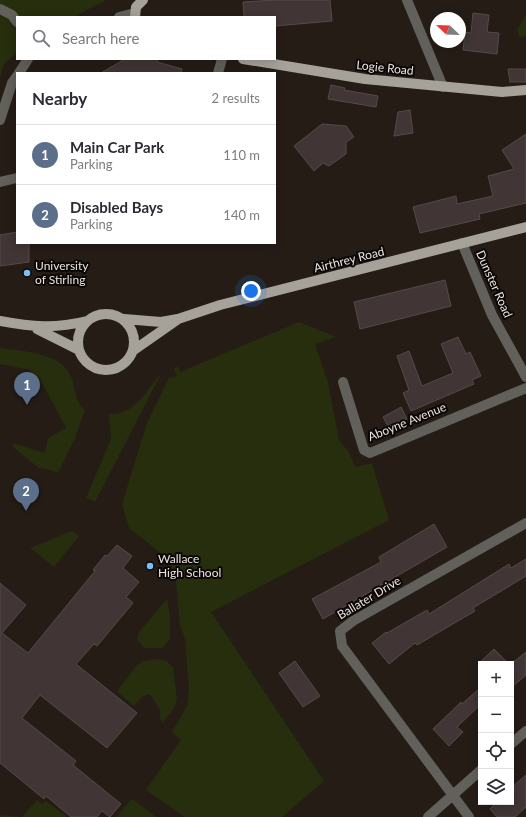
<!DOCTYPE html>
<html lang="en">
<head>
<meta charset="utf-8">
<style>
  body { margin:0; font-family:Lato,sans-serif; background:#f2f2f3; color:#2b2b33 }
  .controls { position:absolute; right:12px; bottom:12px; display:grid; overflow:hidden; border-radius:0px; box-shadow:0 2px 10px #0003 }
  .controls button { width:36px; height:36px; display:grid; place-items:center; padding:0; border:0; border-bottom:1px solid #e1e1e2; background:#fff; color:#2b2b33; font:20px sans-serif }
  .compass { position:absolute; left:430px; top:12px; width:36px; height:36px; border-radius:50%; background:#fff; box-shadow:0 2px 10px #0003; rotate:293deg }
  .you { position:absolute; left:251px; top:291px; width:14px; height:14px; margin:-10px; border:3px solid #fff; border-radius:50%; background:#1a73e8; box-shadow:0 0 0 6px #1a73e833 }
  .badge { display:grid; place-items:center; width:26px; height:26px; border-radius:50%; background:#1a73e8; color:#fff; font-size:13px; font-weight:700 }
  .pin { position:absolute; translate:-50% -33px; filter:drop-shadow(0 1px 2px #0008) }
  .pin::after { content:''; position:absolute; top:21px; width:14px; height:12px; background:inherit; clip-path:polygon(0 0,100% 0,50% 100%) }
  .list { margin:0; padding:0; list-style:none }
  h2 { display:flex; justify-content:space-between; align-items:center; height:52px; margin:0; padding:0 16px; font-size:17px }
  h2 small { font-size:13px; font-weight:400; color:#7c7c81 }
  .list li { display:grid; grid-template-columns:26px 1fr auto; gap:12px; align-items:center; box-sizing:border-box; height:60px; padding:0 16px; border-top:1px solid #e1e1e2 }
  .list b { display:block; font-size:15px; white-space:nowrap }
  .list p { margin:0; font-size:13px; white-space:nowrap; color:#7c7c81 }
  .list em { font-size:13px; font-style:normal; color:#7c7c81 }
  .icon { flex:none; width:22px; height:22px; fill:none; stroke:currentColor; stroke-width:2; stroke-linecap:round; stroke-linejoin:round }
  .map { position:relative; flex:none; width:526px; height:817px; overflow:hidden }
  .search { position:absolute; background:#fff; box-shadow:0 2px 10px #0003; left:16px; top:16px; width:260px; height:44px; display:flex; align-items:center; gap:10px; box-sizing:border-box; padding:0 14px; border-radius:0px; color:#7c7c81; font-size:15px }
  .panel { position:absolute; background:#fff; box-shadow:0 2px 10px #0003; left:16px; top:72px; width:260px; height:172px; border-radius:0px }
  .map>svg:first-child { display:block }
  .green { fill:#262e0d }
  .building { fill:#413535; stroke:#564a49 }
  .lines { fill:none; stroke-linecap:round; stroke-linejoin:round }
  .minor { stroke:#62605b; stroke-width:10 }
  .major { stroke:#a7a299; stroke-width:10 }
  .poi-dot { fill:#79bff8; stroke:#0b0706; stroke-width:1.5 }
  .labels { text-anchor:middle; stroke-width:4; stroke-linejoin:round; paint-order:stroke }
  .street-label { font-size:12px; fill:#ebe4e0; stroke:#0b0706 }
  .poi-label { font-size:12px; fill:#ebe4e0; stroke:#0b0706; text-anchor:start }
</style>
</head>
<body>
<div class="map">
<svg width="526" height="817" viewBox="0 0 526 817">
  <rect width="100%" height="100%" fill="#251c16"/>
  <!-- green -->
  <path class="green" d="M0,0h106l-32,17h-57v36l-13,11 -4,13z
    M526,15v21l-6,1 -3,-7z
    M299,322l37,15 -21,7 13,38 11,58 10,12 6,15 17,-4 17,57 -178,92 113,169 -42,36h-97l-39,-27 35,-50 -9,-8 15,-26 2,-17 -4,-50 -5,-14 -5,-54 -8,-13 -38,-30 -7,-24 25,-81 22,-45 8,-2 -3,-8 5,-1 1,5z
    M0,348c25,4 66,4 73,34 2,9 4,22 12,28l-10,28 -17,35 -8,-3 -11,-2 -25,-20 -2,-5 33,10 3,-15 18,-10 -27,-51 -9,5 1,-12 -31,-6z
    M162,372l-67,130 -9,-4 25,-59 -2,-25c26,2 38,-25 53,-42z
    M72,531l7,5 -25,31 -24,-19z
    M167,599l3,17v23l-8,9h-18l-7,-9 2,-7z
    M158,659l9,2 6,7 4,31 -3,9 -11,14 -3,-3v-9l-10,-16 -7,2 -9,10 -17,-15 20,-26 6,-4z
    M132,799l24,18h-40z
    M37,800l5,4 4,-3 21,16h-67v-2l22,2z"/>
  <!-- building -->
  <path class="building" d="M275,0h55l2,21 -57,5v-9h-31l-1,-15z
    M473,13l16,2 -2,17 12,1 -2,21 -34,-4 2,-18 6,1z
    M125,59h33l-1,3 25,7 -1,4h-80z
    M508,69h18v13h-16z
    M331,85l14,3 -1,2 34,6 -2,11 -48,-8z
    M410,110l3,23 -19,3 4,-24z
    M322,124l24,2 8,11 -8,5v12l-17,12 -6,-3 -9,8 -20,-25z
    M526,134v69l-47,11 1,5 -60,14 -7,-26 43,-11 1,8 36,-8 -5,-20 26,-7 -12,-19z
    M17,232v11h12v19l-29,4v-31z
    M445,280l6,26 -91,23 -6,-27z
    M458,337l8,17 4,-2 11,24 -9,4 2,4 -63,27 -8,-18 6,-3 -12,-34 12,-5 13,35 31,-13 -12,-29z
    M401,407l6,12 -18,9 -6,-11z
    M434,524l13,23 -124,72 -11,-20 69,-37 -2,-5z
    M117,545l15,11 -9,12 16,14 -13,15 7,6 -36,43 -3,-2 -18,20 61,49 -30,35 -67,-53 -18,23 54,43 -3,4 48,39 -11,13 -8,-6 -5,6h-26l-25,-21 -2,3 -44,-36v-180l26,22 -24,28 26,20 67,-82 -2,-1 12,-15 2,1z
    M526,559v17l-53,32 2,3 -58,34 -2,-2 -26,21 -17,-21 14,-11 1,1 40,-23 2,4 80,-50 2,4z
    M494,649l15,15h-31z
    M526,652v23l-15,13v-24z
    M295,661l25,35 -17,11 -24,-34z
    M481,687v17l-24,23 6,5 -14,14 -16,-17 28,-27 1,2z
    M526,775v32l-11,10h-18l-7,-8 7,-7h14v-14z"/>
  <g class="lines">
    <!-- minor -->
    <path class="minor" d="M407,0l36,87
      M0,9l12,6 5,7
      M119,17l16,-4
      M19,73l9,-14
      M218,73l4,-14
      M0,120l12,-37 5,-7
      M0,182l17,-4
      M462,243l30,72 34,62
      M343,382l21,68 6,3 156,-65
      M511,744l15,-13
      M428,817l53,-47
      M469,817l-127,-171 -2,-15 13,-10 173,-98"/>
    <!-- major -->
    <path class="major" d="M135,17l1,-10 7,-7
      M243,59l122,20 137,13 24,-2
      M78 342a28 28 0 1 1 56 0a28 28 0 1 1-56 0Z
      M124,319l37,3 17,-3 42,-14 306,-78
      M0,321c32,6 55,8 87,0
      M37,329l42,21
      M134,350l43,-30"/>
  </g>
  <!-- markers -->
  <g class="poi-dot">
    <circle cx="27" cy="273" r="4"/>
    <circle cx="150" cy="566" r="4"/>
  </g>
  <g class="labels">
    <!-- street labels -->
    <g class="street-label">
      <text transform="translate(385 68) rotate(6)" y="4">Logie Road</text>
      <text transform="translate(349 260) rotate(-14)" y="4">Airthrey Road</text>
      <text transform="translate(494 284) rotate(66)" y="4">Dunster Road</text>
      <text transform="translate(407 422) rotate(-22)" y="4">Aboyne Avenue</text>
      <text transform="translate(369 598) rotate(-31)" y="4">Ballater Drive</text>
    </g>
    <!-- poi labels -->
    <g class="poi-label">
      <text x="35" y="270">University<tspan x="35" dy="14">of Stirling</tspan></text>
      <text x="158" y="563">Wallace<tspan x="158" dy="14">High School</tspan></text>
    </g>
  </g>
</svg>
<div class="controls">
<button>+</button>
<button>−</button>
<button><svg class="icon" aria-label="locate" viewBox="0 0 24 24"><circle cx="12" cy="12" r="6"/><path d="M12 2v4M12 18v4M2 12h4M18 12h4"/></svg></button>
<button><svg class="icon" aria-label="layers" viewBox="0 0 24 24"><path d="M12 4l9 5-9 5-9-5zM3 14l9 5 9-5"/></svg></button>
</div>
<svg class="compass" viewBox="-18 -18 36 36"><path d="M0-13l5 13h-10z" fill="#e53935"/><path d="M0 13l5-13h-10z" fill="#7c7c81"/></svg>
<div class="you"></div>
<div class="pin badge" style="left:27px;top:405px;background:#5c6f8a">1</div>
<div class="pin badge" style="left:26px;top:511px;background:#5c6f8a">2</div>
<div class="search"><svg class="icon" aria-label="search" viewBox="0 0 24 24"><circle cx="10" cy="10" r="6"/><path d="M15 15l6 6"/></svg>Search here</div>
<section class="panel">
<h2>Nearby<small>2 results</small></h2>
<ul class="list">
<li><span class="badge" style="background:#5c6f8a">1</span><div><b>Main Car Park</b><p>Parking</p></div><em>110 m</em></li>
<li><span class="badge" style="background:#5c6f8a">2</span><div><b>Disabled Bays</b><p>Parking</p></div><em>140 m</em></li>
</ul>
</section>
</div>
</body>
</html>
